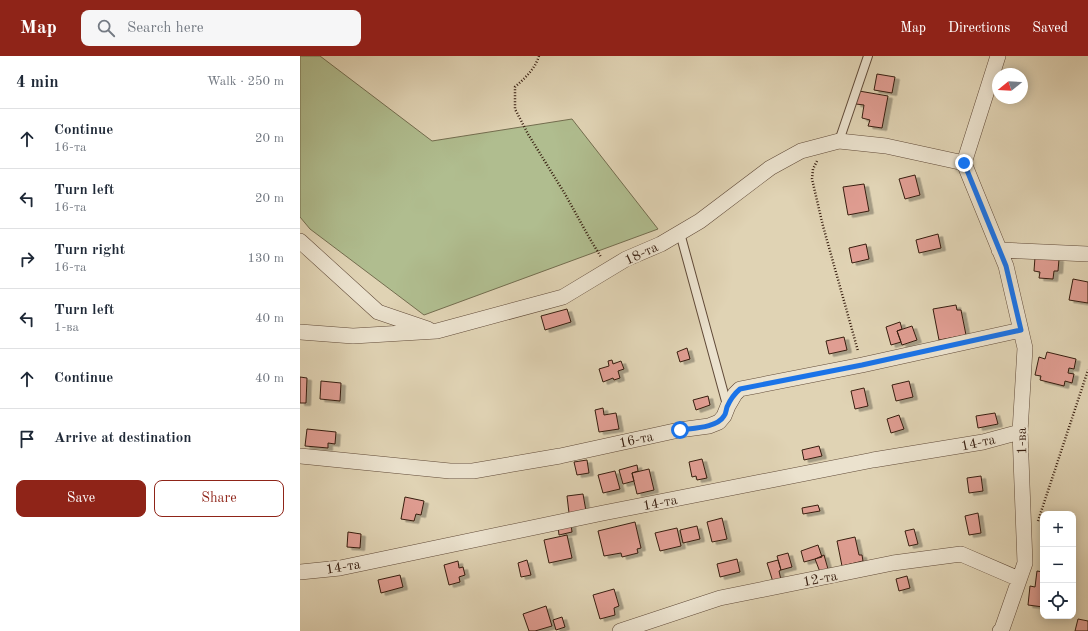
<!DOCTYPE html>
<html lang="en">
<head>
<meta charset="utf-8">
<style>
  body { margin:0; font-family:"Old Standard TT",serif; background:#f6f6f7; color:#1f2937 }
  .controls { position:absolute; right:12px; bottom:12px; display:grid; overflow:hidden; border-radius:8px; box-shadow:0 2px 10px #0003 }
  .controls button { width:36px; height:36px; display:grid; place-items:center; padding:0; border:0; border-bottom:1px solid #e0e1e3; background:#fff; color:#1f2937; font:20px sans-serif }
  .compass { position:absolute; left:692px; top:12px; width:36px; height:36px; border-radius:50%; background:#fff; box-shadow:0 2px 10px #0003; rotate:252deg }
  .stop { position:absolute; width:12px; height:12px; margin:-9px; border:3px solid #1a73e8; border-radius:50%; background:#fff }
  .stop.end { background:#1a73e8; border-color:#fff; box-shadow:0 1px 4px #0008 }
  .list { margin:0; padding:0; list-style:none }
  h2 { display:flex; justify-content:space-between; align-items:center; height:52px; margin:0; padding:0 16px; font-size:17px }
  h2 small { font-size:13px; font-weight:400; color:#747a83 }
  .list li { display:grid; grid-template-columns:26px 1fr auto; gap:12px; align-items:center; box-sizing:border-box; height:60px; padding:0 16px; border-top:1px solid #e0e1e3 }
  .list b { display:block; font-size:15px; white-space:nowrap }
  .list p { margin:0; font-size:13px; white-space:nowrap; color:#747a83 }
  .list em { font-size:13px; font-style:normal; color:#747a83 }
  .actions { display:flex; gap:8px; padding:12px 16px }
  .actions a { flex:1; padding:9px 0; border:1px solid #8f2418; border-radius:8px; text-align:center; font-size:14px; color:#8f2418 }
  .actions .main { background:#8f2418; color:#fff }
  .icon { flex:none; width:22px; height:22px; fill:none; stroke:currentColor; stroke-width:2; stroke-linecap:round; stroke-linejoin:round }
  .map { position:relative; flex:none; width:788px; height:575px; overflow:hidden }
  header { display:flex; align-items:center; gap:24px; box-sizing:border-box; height:56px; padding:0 20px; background:#8f2418; color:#fff }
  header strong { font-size:19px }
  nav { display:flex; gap:22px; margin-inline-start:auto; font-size:14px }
  .search { width:280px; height:36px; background:#f6f6f7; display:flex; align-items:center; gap:10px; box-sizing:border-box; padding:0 14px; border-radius:8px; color:#747a83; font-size:15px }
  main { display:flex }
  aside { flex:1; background:#fff }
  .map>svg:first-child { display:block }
  .green { fill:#b0bd8f; stroke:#736d4f }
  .building { fill:#e09d92; stroke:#361d0f; filter:url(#shadow) }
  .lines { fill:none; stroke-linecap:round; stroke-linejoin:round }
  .service-casing { stroke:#604a38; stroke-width:10 }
  .minor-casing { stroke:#604a38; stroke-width:16 }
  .path { stroke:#361d0f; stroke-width:2.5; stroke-dasharray:1 2; stroke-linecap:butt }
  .service { stroke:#ebe2ce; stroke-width:8 }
  .minor { stroke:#ebe2ce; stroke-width:15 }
  .route { stroke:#1a73e8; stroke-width:5 }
  .labels { text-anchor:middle; stroke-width:4; stroke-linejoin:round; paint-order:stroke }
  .street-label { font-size:14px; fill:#361d0f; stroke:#ebe2ce }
</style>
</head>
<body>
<header>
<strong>Map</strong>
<div class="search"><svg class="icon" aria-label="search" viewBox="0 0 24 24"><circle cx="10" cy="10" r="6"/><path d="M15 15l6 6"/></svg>Search here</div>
<nav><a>Map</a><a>Directions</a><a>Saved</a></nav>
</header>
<main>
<aside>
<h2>4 min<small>Walk · 250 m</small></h2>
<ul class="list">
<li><svg class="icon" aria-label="ahead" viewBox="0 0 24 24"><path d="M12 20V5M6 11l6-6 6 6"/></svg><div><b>Continue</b><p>16-та</p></div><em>20 m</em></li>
<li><svg class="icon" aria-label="left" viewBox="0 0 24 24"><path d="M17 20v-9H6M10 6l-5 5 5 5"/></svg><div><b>Turn left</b><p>16-та</p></div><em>20 m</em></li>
<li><svg class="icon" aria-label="right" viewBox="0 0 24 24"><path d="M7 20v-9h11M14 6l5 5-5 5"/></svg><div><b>Turn right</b><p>16-та</p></div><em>130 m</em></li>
<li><svg class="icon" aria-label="left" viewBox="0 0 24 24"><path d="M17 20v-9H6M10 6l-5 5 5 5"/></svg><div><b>Turn left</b><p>1-ва</p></div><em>40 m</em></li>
<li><svg class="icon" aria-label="ahead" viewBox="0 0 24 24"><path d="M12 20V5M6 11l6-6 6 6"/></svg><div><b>Continue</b></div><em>40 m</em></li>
<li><svg class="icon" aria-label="arrive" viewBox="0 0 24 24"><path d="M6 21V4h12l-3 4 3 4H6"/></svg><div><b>Arrive at destination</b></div></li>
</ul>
<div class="actions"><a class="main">Save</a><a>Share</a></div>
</aside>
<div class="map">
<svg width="788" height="575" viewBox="0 0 788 575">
  <defs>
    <filter id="shadow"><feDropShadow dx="4.5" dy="2.5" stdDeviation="0" flood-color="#0004"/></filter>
  </defs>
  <rect width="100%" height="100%" fill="#e0d3b4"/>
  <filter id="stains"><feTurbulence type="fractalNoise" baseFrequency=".005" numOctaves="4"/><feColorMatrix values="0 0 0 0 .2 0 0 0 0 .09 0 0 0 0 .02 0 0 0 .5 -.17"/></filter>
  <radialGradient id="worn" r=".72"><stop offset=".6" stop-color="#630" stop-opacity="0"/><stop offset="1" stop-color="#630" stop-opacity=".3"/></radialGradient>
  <!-- green -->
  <path class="green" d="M0,0h20l112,85 140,-22 86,110 -234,86 -114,-86 -10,-12z"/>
  <!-- building -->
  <path class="building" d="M577,18l18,3 -3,16 -18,-3z
    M559,35l29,5 -6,32 -14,-2 2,-6 -8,-2 2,-13 -8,-1z
    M615,119l5,20 -15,4 -6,-20z
    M564,128l5,27 -21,4 -5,-28z
    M638,178l3,14 -22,5 -3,-13z
    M566,188l3,15 -17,4 -3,-15z
    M735,201l24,2 -1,12h-4l-1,8 -14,-1 1,-6 -6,-1z
    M773,223l15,3v21l-19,-3z
    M656,249l1,5h4l5,25 -27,5 -6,-31z
    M267,253l4,13 -26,8 -4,-14z
    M600,266l2,7 -5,2 4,11 -10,3 -5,-18z
    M612,270l5,14 -15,5 -5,-14z
    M544,281l3,13 -18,4 -3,-13z
    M387,292l3,11 -10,3 -3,-10z
    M747,296l29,7 -2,10 -5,-1 -1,5 6,1 -2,9 -7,-2 -1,5 -24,-6 1,-4 -6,-1 4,-18 6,2z
    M312,304l1,4 8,-3 3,8 -6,2 2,7 -6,2 -1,-2 -10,4 -4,-13 10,-3 -1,-5z
    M0,321l7,1 -1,25h-6z
    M21,325l20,2 -1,18 -20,-2z
    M609,325l4,16 -17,4 -4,-16z
    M564,332l4,18 -13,3 -4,-18z
    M408,340l2,9 -14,5 -3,-10z
    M303,352l1,7 12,-2 3,16 -20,3 -4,-22z
    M695,357l3,11 -20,4 -2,-12z
    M599,359l5,14 -13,4 -4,-14z
    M7,373l29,3 -1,12 -7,-1v5l-23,-2z
    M519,390l3,10 -18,4 -2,-10z
    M402,403l5,19 -10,2 -1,-4 -4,1 -3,-15z
    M287,404l2,13 -12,2 -3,-13z
    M337,409l1,6 -6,2 2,8 -11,3 -4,-14z
    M349,413l5,21 -17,4 -5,-21z
    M315,415l5,18 -17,4 -5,-18z
    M681,420l2,15 -14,2 -2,-15z
    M283,438l3,17 -17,2 -2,-17z
    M105,441l19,4 -3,14 -5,-1 -2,7 -13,-2z
    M518,449l2,6 -17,3 -1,-6z
    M678,457l3,20 -12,2 -4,-19z
    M422,462l5,21 -15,3 -5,-20z
    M335,466l6,26 -4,1 1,4 -16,4 -1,-4 -17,3 -6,-25z
    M271,468l1,8 -13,3 -1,-9z
    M397,470l3,13 -17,4 -3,-13z
    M377,472l4,18 -21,5 -5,-18z
    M614,473l4,15 -9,2 -4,-15z
    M48,476l13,2 -1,14 -13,-1z
    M267,479l5,23 -23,5 -5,-23z
    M555,481l4,18h3l1,6 -21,5 -5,-25z
    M518,489l4,12 -18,5 -3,-11z
    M488,497l4,14 -11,3 -4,-14z
    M524,499l4,14 -8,3 -5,-13z
    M437,503l3,13 -20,5 -3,-13z
    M227,504l4,15 -10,2 -3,-14z
    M478,504l3,10 -2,1 2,9 -8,2 -6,-19z
    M158,505l1,7 4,-1 2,8 -6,2 1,5 -11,3 -5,-20z
    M737,515l6,1v35l-15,-2 2,-19 5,1z
    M100,519l3,12 -22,6 -3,-13z
    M607,520l3,12 -11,3 -3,-12z
    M314,533l5,17 -5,2 1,7 -15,4 -7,-24z
    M246,550l6,20 -17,5h-6l-6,-17z
    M262,561l3,10 -9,3 -3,-10z
    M778,563l10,2v10h-13z"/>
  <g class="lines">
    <defs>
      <path id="service" d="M539,85l29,-85
        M380,177l47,172"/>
      <path id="minor" d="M698,0l-34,107 42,103 19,82 -5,84 5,131 -23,66 -2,2
        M0,185l78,71 50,17
        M699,194l89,4
        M0,276l53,4 84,-5 126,-34 63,-38 35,-15 39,-23 70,-53 31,-17 38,-10 47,5 78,17
        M0,400l150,15h23l87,-15 119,-26 30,-4 10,-4 5,-6 4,-10 7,-12 5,-5 122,-24 159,-35
        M0,516l40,-4 263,-55 270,-53 110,-18 37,-10
        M320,575l100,-33 173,-35 68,-9 58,25"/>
    </defs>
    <!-- service casing -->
    <use href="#service" class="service-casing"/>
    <!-- minor casing -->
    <use href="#minor" class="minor-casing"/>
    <!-- path -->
    <path class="path" d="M239,0c-4,13 -14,22 -24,31v22l13,25 37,60 25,45 11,18
      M517,105l-4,8 -1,10 11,47 35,125
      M738,465l50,-151"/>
    <!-- service -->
    <use href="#service" class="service"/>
    <!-- minor -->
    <use href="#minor" class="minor"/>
  </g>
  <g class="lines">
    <!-- route -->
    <path class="route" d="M380,374c12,-2 37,-2 44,-14 2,-2 2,-6 3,-9 3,-7 7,-13 13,-18l122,-24 159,-35 -15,-64 -42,-103"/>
  </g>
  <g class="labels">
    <!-- street labels -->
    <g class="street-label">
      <text transform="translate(341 197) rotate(-25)" y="5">18-та</text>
      <text transform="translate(336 383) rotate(-12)" y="5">16-та</text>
      <text transform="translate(721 385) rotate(-91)" y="5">1-ва</text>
      <text transform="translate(678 386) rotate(-12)" y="5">14-та</text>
      <text transform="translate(360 446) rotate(-11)" y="5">14-та</text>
      <text transform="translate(43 510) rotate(-9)" y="5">14-та</text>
      <text transform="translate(520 522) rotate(-11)" y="5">12-та</text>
    </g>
  </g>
  <rect width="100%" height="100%" filter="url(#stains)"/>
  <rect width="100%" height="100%" fill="url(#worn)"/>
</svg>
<div class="controls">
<button>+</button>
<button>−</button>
<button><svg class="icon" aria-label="locate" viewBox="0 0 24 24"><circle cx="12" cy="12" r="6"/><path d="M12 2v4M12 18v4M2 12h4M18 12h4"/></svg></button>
</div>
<svg class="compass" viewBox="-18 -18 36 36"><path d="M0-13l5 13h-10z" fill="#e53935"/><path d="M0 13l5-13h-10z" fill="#747a83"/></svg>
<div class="stop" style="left:380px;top:374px"></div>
<div class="stop end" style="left:664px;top:107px"></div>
</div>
</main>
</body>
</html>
